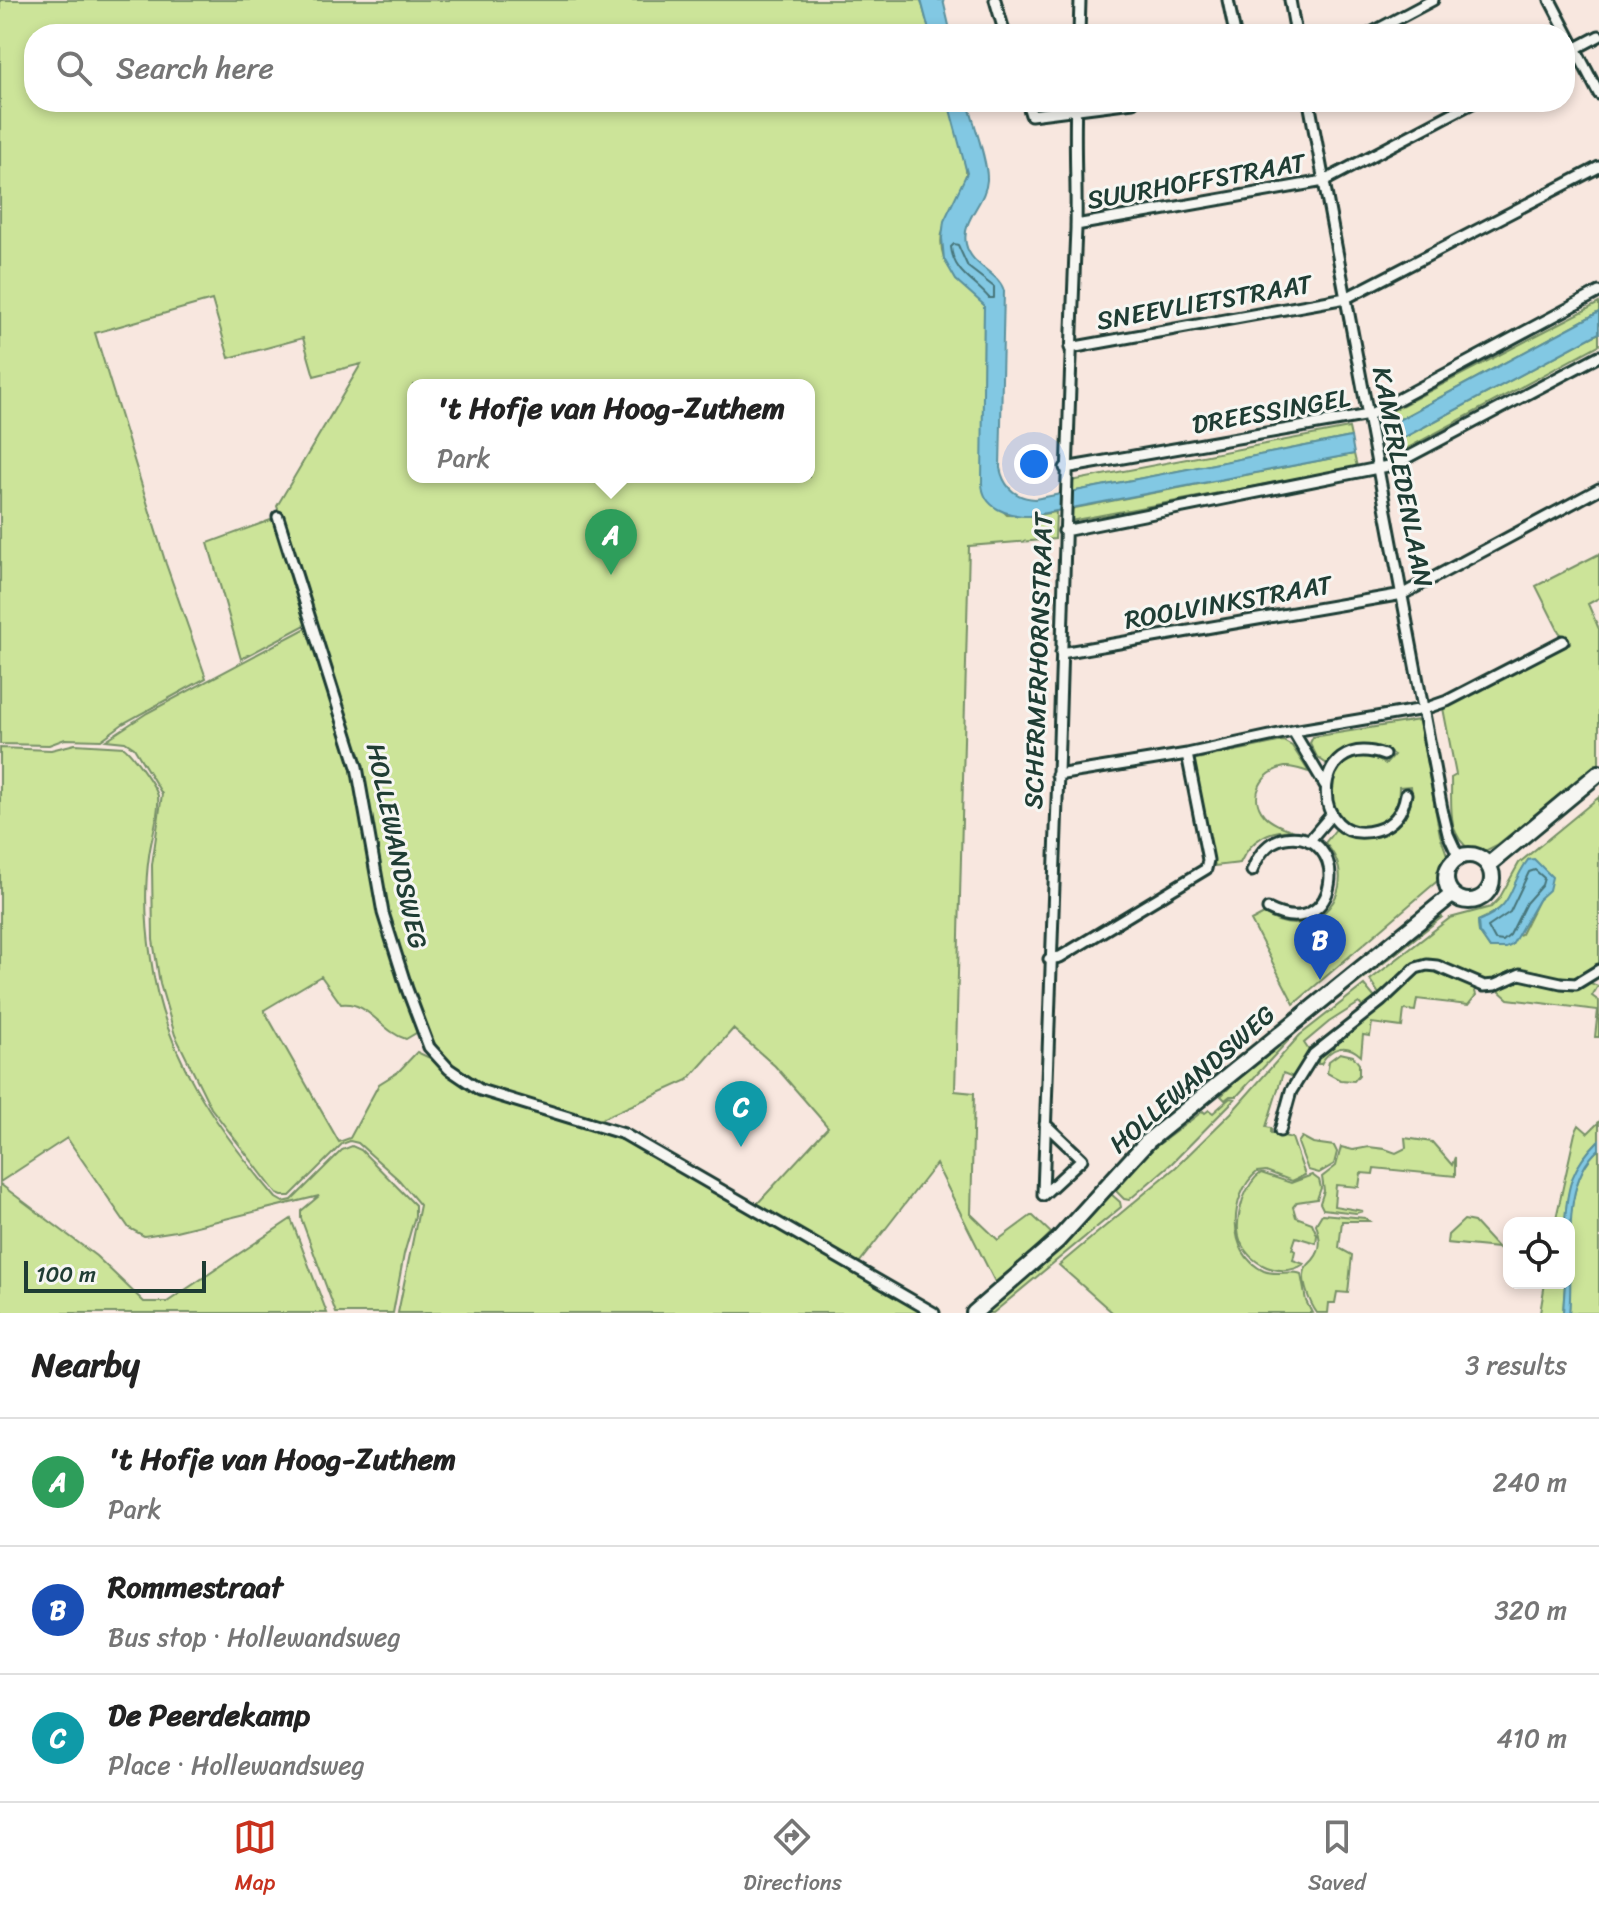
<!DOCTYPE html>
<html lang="en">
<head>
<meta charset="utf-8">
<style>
  body { margin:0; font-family:Sriracha,sans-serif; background:#f2f2f2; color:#222 }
  .controls { position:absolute; right:24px; bottom:24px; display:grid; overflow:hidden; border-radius:16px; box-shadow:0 4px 12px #0003 }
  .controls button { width:72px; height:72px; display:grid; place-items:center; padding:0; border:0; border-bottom:2px solid #e0e0e0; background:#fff; color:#222; font:40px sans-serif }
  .scale { position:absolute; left:24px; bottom:20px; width:182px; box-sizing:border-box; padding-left:8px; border:4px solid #1f3d34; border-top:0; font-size:22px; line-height:28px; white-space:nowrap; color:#1f3d34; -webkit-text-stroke:6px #f6f6f2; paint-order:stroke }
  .you { position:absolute; left:1034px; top:464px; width:28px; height:28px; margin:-20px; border:6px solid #fff; border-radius:50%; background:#1a73e8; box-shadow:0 0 0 12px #1a73e833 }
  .badge { display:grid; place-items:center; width:52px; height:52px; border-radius:50%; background:#c8321e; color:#fff; font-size:26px; font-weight:700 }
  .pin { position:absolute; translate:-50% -66px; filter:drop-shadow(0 2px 4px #0008) }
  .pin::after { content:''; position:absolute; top:42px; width:28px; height:24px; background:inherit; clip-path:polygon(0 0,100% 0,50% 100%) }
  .popup { position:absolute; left:407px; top:379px; width:408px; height:104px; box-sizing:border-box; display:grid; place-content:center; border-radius:16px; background:#fff; filter:drop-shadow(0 2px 6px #0005); font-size:26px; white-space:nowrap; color:#767676 }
  .popup b { font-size:30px; color:#222 }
  .popup::after { content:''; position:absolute; left:50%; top:100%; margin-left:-16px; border:16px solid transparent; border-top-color:#fff }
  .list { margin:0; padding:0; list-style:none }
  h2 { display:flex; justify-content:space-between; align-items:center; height:104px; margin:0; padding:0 32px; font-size:34px }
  h2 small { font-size:26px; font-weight:400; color:#767676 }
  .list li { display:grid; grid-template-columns:52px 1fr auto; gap:24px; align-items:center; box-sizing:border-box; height:128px; padding:0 32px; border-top:2px solid #e0e0e0 }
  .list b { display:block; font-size:30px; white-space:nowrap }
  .list p { margin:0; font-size:26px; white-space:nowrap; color:#767676 }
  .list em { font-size:26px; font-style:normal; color:#767676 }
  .icon { flex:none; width:44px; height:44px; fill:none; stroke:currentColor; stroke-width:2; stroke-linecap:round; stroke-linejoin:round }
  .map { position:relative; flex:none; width:1599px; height:1313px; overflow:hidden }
  .search { position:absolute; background:#fff; box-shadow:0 4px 12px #0003; left:24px; right:24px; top:24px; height:88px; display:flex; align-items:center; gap:20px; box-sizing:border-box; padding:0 28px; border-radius:32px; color:#767676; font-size:30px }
  .sheet { height:488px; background:#fff }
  nav { display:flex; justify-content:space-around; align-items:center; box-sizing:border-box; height:112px; border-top:2px solid #e0e0e0; background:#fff; font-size:22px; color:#767676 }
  nav a { display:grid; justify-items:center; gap:4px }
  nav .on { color:#c8321e }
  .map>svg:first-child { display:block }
  .green { fill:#cce499; stroke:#769066; stroke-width:2; fill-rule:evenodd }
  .water { fill:#82c8e3; stroke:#5a909d; stroke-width:2 }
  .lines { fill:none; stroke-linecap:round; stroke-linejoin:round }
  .shore { stroke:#47757a; stroke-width:2 }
  .minor-casing { stroke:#1f3d34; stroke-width:15 }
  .secondary-casing { stroke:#1f3d34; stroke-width:20 }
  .minor { stroke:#f6f6f2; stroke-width:9 }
  .secondary { stroke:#f6f6f2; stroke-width:14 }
  .labels { text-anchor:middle; stroke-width:6; stroke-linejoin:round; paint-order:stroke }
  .street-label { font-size:26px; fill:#1f3d34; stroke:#f6f6f2 }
</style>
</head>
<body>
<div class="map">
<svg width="1599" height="1313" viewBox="0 0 1599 1313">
  <rect width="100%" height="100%" fill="#f8e7df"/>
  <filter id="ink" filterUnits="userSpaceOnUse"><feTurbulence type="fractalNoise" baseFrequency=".0125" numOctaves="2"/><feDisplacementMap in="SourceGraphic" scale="16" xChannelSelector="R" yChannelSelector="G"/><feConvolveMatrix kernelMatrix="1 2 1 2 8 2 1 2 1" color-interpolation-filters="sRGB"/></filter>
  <g filter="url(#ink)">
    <!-- green -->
    <path class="green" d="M0,0h921l9,34h-896v68h914c5,16 20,59 18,73 -4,29 -34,48 -22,83 7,19 30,30 40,47l-1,185 24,25 23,1 26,-4 -1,27 -86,7 -14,545 19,2 -3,121 27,26 34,-25 19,18 -25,25 -31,24 -59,-118 -77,99 -102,-59 71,-77 -53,-61 -42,-37 -45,51 -89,40 -109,-32 -38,-24 -11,-10 -11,-19 -28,-74 -21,-69 -15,-102 -12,-52 -77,-232 84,-142 -47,12 -11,-38 -74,20 -17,-58 -117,33 71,231 40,114 -82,45 -23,17 -36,-1 -16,6 -49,-1zM413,385h396v92h-396z
      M1599,303v9l-210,113 -2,-11 8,-5z
      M1599,333v12l-204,110 -1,-12z
      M1349,428l2,9 -280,55v-11z
      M1354,454l3,13 -287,54v-12z
      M276,518l33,105 -68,36 -33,-116z
      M1599,554v44l-11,6 11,25v134l-102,82 -10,5h-16c-25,-15 -19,-47 -20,-72l5,-3 -13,-67 127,-65 -11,-11 -23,-46z
      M310,626l43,136 17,105 48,160 -2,6 -10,6c-25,-7 -38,-39 -65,-35l-20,-28 -57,34 75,132 11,-4 29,-54 19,-12 19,-20 15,7 30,25 25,12 147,47 291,170h-527l22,-108 -21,-25 -41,-37 -8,-2 -8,3 -52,52h-8l-5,-2 -66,-86 -36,-73 -15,-51 -7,-44 -1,-75 10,-71 -28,-46 -9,-6 -19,-2 41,-27z
      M1419,720l21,115 7,20 -5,22 -148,127 -43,-83 13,-7c50,34 102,-27 61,-71l11,-14c34,24 81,-2 75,-43l-12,1c0,16 -4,29 -20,36 -63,30 -64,-98 7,-59l8,-9c-23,-16 -50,-12 -67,9l-10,-7 -7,-14 3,-6z
      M1283,741l9,5 17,26c-7,-2 -16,-6 -24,-5 -23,4 -37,29 -21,48 8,9 22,13 33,17 -26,-5 -46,7 -57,31l-25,3 -23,-106z
      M75,744l49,3c8,6 32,40 34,49 2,19 -7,42 -9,60 -5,34 -3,70 2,103 12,94 65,168 125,239l7,4 9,-2 50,-50 10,-4 9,4 54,55v11l-11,38 -11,59h-57l-35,-95v-7l18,-15 -143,35 -32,5 -15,-8 -62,-90 -67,44v-434l51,2z
      M1599,797v168c-34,32 -48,0 -81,6 -12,2 -21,12 -34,11 -22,-2 -40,-27 -64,-20 -15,4 -26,22 -37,32h-4l-9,-14 80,-62 41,-11 8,-8 20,-36zM1528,860l10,40 -17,34 -31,14 -11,-16 -1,-11c40,-18 28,-30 50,-61z
      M1438,912l4,5 -145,114 -60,65h-7l-5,4 -4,-4 43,-43z
      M1422,969c20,1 35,8 52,19l2,7 -8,10 -51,-6 -2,12 -11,-1 -2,17 -30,-4 -2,13 -7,-1 -2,21c-15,-14 -31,-9 -40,8h-3v-7l6,-7z
      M1519,977l63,8 6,-3 10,4 -6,10 7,5v36h-4l3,-27 -90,-11 -8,-7 1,-5z
      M1364,985l11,13 -1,4 -9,8 -6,-7 -30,19 -25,21 6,9 -17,25 -10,-4 -17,54 5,1v5l21,5 13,37 -13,6 -26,-10 -9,1c-28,23 -31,82 7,99 12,5 26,-1 37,3l5,27 6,12h-199l-54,-48 117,-98 55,-54 69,-78z
      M1340,1053l13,3 6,8v11l-5,6 -14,-1 -13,-7 2,-12z
      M1230,1098l5,1 -63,64 -43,37 -5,-1 -9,-9 27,-33 61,-46 2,2 4,-3 4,3z
      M1599,1122v18c-26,26 -32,47 -34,83h-10l20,-90 4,-8 9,8z
      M1302,1137l11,6 21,3 3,6 -3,12 -15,9 -11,-3 -10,-27z
      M1405,1138l27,4 20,23 3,-8v19l-81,-8 -1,6 -12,-1 -2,14 -23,-2 -2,21 29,5 -7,2 -33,-4 -3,-6 4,-12 -2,-14 14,-11 5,-19 12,3 16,-3 16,2 11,4 10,-5z
      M1599,1149v164h-30c4,-49 -11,-130 30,-164z
      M1261,1173l30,10 21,-8 7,5 2,8 -4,11 -20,3 -4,5 3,10 16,6 5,12 -1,8 -20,-6 -4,12 3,2 -2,9 11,4c-25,17 -64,-3 -66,-34 -1,-10 2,-21 5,-31 4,-10 9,-20 18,-26z
      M0,1184l96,72 48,46h23l124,-83 36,94h-327z
      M1111,1194l9,8 1,5 -128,106h-9z
      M1322,1214l43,4 4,3h-27l-3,27 13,7 -4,38 -11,-1 -2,11h-6l-1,10h-11c-7,-10 -16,-31 -12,-43 1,-3 6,-8 8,-10 10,-12 7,-23 3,-36z
      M1464,1220l10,2 24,26 -51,-5 1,-8z
      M1545,1283h20l-2,30h-23z"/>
    <!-- water -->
    <path class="water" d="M921,0h22l8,34h-21z
      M948,102h20c5,20 20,60 19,78 -1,23 -26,39 -21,64 5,23 32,27 38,47l-4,177c4,19 16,30 35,31l316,-62 3,17 -324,62c-22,0 -47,-7 -48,-33l2,-178 -28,-25 -12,-21 -2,-21 2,-17 23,-48z
      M1599,312v21l-205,110 -5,-18z
      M1534,859l18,18 -3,13 -11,10 -26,45 -6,3h-16l-11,-16 -1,-11c38,-15 29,-33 50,-61z
      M1599,1140v9c-42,36 -24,114 -30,164h-6l2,-30h4v-60h-4c2,-38 7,-56 34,-83z"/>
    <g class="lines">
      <!-- shore -->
      <path class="shore" d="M954,244l4,1 10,22 26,20v11h-5c-15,-18 -35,-24 -38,-51z
        M1535,870l9,8 -2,7 -16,18 -16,32 -7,6 -8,-1 -7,-13 22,-15 19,-40z"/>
      <defs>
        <path id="minor" d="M995,0l10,34
          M1228,0l7,34
          M1290,0l6,34
          M1550,0l49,94
          M1079,34l1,-34
          M1369,34l64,-34
          M1565,54l34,-18
          M1027,102l4,13 102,-13
          M1309,102l133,707 6,25 11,24
          M1076,225l248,-44 150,-79
          M1070,348l276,-50 253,-131
          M1065,468l304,-53 230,-123
          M278,517l79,250 26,146 24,76 22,58 20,22 31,21 144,44 310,179
          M1064,531l329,-66 206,-109
          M1061,653l342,-59 196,-105
          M1293,731l32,54
          M1384,755c-76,-27 -75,95 -8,75 18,-5 27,-19 30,-36
          M1057,775l130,-21 106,-23 131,-22 23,-8 116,-60
          M1309,841l23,-27
          M1252,871c6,-16 15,-30 33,-33 68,-10 56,108 -17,71
          M1049,959l11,-2 146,-88 2,-9 -21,-106
          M1045,1124l37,35 -39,36c4,-141 9,-282 15,-422 6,-182 10,-363 18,-544 1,-42 -2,-85 0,-127
          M1280,1131l11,-40 23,-37 67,-53 35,-33 11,-3 10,1 47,20 11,-1 25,-11 41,9 15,1 23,-14"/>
        <path id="secondary" d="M1446 878a23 23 0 1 1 46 0a23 23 0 1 1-46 0Z
          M1488,865l111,-92
          M974,1313l83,-72 91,-100 305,-247"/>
      </defs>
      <!-- minor casing -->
      <use href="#minor" class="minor-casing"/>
      <!-- secondary casing -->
      <use href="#secondary" class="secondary-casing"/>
      <!-- minor -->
      <use href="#minor" class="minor"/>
      <!-- secondary -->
      <use href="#secondary" class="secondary"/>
    </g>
  </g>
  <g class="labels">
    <!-- street labels -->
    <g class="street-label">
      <text transform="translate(1196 181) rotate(-10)" y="9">SUURHOFFSTRAAT</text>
      <text transform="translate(1204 302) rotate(-10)" y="9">SNEEVLIETSTRAAT</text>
      <text transform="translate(1271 411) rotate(-10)" y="9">DREESSINGEL</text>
      <text transform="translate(1403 477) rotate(79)" y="9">KAMERLEDENLAAN</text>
      <text transform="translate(1228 602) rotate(-10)" y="9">ROOLVINKSTRAAT</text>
      <text transform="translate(1038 661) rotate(-88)" y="9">SCHERMERHORNSTRAAT</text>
      <text transform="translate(397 846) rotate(78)" y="9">HOLLEWANDSWEG</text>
      <text transform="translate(1192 1079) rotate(-41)" y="9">HOLLEWANDSWEG</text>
    </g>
  </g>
</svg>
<div class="controls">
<button><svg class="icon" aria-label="locate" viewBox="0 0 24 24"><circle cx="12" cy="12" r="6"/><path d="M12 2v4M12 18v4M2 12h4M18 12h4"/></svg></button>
</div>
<div class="scale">100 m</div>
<div class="you"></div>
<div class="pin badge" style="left:611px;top:575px;background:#2e9e5b">A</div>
<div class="popup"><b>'t Hofje van Hoog-Zuthem</b>Park</div>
<div class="pin badge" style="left:1320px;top:980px;background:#1a4fb4">B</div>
<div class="pin badge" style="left:741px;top:1147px;background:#0f9aa8">C</div>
<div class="search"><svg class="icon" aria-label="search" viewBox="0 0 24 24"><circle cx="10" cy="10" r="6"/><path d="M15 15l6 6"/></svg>Search here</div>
</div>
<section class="sheet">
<h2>Nearby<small>3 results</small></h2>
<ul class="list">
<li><span class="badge" style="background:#2e9e5b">A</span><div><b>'t Hofje van Hoog-Zuthem</b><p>Park</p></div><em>240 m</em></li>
<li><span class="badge" style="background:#1a4fb4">B</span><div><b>Rommestraat</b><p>Bus stop · Hollewandsweg</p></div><em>320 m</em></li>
<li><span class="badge" style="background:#0f9aa8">C</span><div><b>De Peerdekamp</b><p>Place · Hollewandsweg</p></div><em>410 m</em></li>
</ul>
</section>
<nav>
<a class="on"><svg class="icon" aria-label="map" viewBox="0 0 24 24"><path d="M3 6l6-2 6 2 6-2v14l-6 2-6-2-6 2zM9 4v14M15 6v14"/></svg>Map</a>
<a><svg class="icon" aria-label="directions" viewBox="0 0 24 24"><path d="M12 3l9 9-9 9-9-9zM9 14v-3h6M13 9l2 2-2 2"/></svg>Directions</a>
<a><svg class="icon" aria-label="saved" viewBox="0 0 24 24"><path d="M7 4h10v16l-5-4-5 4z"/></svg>Saved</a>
</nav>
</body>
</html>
